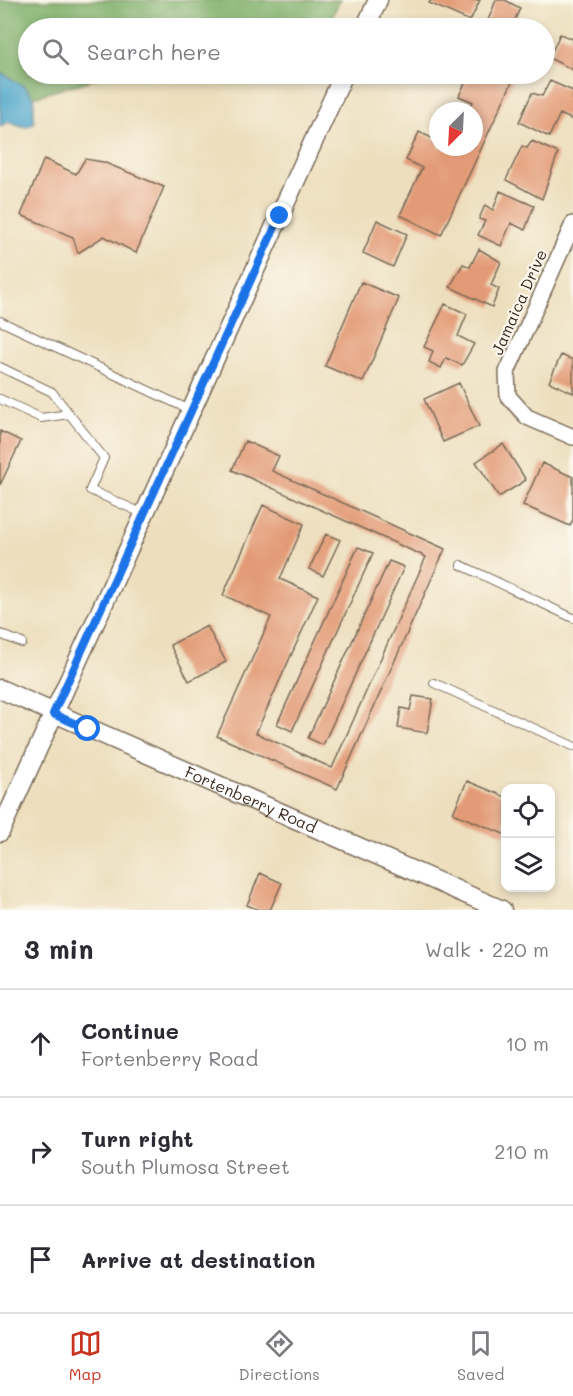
<!DOCTYPE html>
<html lang="en">
<head>
<meta charset="utf-8">
<style>
  body { margin:0; font-family:Mali,sans-serif; background:#f7f7f7; color:#2b2b33 }
  .controls { position:absolute; right:18px; bottom:18px; display:grid; overflow:hidden; border-radius:12px; box-shadow:0 3px 9px #0003 }
  .controls button { width:54px; height:54px; display:grid; place-items:center; padding:0; border:0; border-bottom:2px solid #e1e1e2; background:#fff; color:#2b2b33; font:30px sans-serif }
  .compass { position:absolute; left:429px; top:102px; width:54px; height:54px; border-radius:50%; background:#fff; box-shadow:0 3px 9px #0003; rotate:204deg }
  .stop { position:absolute; width:18px; height:18px; margin:-14px; border:4px solid #1a73e8; border-radius:50%; background:#fff }
  .stop.end { background:#1a73e8; border-color:#fff; box-shadow:0 2px 6px #0008 }
  .list { margin:0; padding:0; list-style:none }
  h2 { display:flex; justify-content:space-between; align-items:center; height:78px; margin:0; padding:0 24px; font-size:26px }
  h2 small { font-size:20px; font-weight:400; color:#7c7c81 }
  .list li { display:grid; grid-template-columns:39px 1fr auto; gap:18px; align-items:center; box-sizing:border-box; height:108px; padding:0 24px; border-top:2px solid #e1e1e2 }
  .list b { display:block; font-size:22px; white-space:nowrap }
  .list p { margin:0; font-size:20px; white-space:nowrap; color:#7c7c81 }
  .list em { font-size:20px; font-style:normal; color:#7c7c81 }
  .icon { flex:none; width:33px; height:33px; fill:none; stroke:currentColor; stroke-width:2; stroke-linecap:round; stroke-linejoin:round }
  .map { position:relative; flex:none; width:573px; height:910px; overflow:hidden }
  .search { position:absolute; background:#fff; box-shadow:0 3px 9px #0003; left:18px; right:18px; top:18px; height:66px; display:flex; align-items:center; gap:15px; box-sizing:border-box; padding:0 21px; border-radius:33px; color:#7c7c81; font-size:22px }
  .sheet { height:402px; background:#fff }
  nav { display:flex; justify-content:space-around; align-items:center; box-sizing:border-box; height:84px; border-top:2px solid #e1e1e2; background:#fff; font-size:16px; color:#7c7c81 }
  nav a { display:grid; justify-items:center; gap:3px }
  nav .on { color:#c8321e }
  .map>svg:first-child { display:block }
  .forest { fill:#7dae68; stroke:#5c6c43; stroke-width:1.5 }
  .water { fill:#4da5ca; stroke:#446874; stroke-width:1.5 }
  .building { fill:#e39b77 }
  .lines { fill:none; stroke-linecap:round; stroke-linejoin:round }
  .service-casing { stroke:#796956; stroke-width:10 }
  .minor-casing { stroke:#796956; stroke-width:18 }
  .tertiary-casing { stroke:#796956; stroke-width:21 }
  .service { stroke:#fff; stroke-width:8 }
  .minor { stroke:#fff; stroke-width:15 }
  .tertiary { stroke:#fff; stroke-width:18 }
  .route { stroke:#1a73e8; stroke-width:8 }
  .labels { text-anchor:middle; stroke-width:4.5; stroke-linejoin:round; paint-order:stroke }
  .street-label { font-size:16px; fill:#3b2a1e; stroke:#fbf7ec }
</style>
</head>
<body>
<div class="map">
<svg width="573" height="910" viewBox="0 0 573 910">
  <rect width="100%" height="100%" fill="#fbf7ec"/>
  <filter id="ink" filterUnits="userSpaceOnUse"><feTurbulence type="fractalNoise" baseFrequency=".0167" numOctaves="2"/><feDisplacementMap in="SourceGraphic" scale="12" xChannelSelector="R" yChannelSelector="G"/><feConvolveMatrix kernelMatrix="1 2 1 2 8 2 1 2 1" color-interpolation-filters="sRGB"/></filter>
  <filter id="wash" filterUnits="userSpaceOnUse"><feTurbulence type="fractalNoise" baseFrequency=".008" numOctaves="4" result="noise"/><feDisplacementMap in="SourceGraphic" scale="24" xChannelSelector="R" yChannelSelector="G"/><feGaussianBlur stdDeviation="1.35" result="paint"/><feColorMatrix in="noise" values="0 0 0 0 0 0 0 0 0 0 0 0 0 0 0 0 0 1.4 0 .05"/><feComposite in="paint" operator="in"/></filter>
  <g filter="url(#wash)">
    <rect width="100%" height="100%" fill="#eddfbe"/>
    <!-- forest -->
    <path class="forest" d="M0,0h340l-13,28h-149l-5,-2 -3,2h-142v46h84l-78,23 -34,-25z"/>
    <!-- water -->
    <path class="water" d="M0,72l24,14 10,11v26l-8,4 -18,-5 -8,5z"/>
    <g id="blocks">
      <!-- building -->
      <path class="building" d="M431,0h49l-10,21 -41,-18z
        M496,0h9l15,8 -6,14 12,6h-41z
        M560,34l13,5v31l-24,-12z
        M449,74h50l14,6 -72,155 -41,-20 22,-47 -16,-8 13,-28 17,8 2,-6v13h36v-36h-5l4,-9 -14,-6 7,-15z
        M550,81l23,10v29l-13,-6 -11,23 -30,-15 13,-29 10,3z
        M532,141l26,12 -16,46 -36,-19 16,-34 5,2z
        M44,159l32,15 9,-15 18,3 61,25 -28,66 -32,-17 -26,17 -5,-16 -52,-22z
        M500,191l34,15 -9,24 -14,-7 -10,23 -23,-11 7,-14 -6,-2 6,-14 8,5z
        M377,220l30,14 -14,33 -30,-14z
        M479,249l22,13 -10,23 8,4 -7,18 -42,-20 13,-23 7,3z
        M361,282l38,16 -36,84 -38,-16z
        M445,304l22,10 -9,22 16,8 -12,21 -16,-7 -5,10 -12,-6 4,-11 -9,-4z
        M561,355l12,5v33l-24,-11z
        M459,383l20,43 -36,16 -19,-43z
        M0,431l21,10 -21,44z
        M245,441l34,15 -7,15 173,78 -108,240 -120,-53 54,-119 -48,-22 40,-90 41,19 -24,55 38,17 -62,137 76,35 94,-211 -194,-87z
        M503,444l23,36 -27,17 -23,-35z
        M542,463l31,14v42l-3,7 -47,-21z
        M326,534l14,6 -17,36 -14,-7z
        M358,547l15,6 -81,178 -15,-7z
        M389,561l15,6 -81,178 -15,-7z
        M207,626l19,36 -37,19 -19,-36z
        M413,696l20,3 -6,34 -29,-5 3,-20 9,2z
        M467,781l39,16v38l-53,-22z
        M260,873l22,10 -12,27h-11l-12,-5z"/>
    </g>
  </g>
  <g filter="url(#ink)">
    <use href="#blocks" fill-opacity="0" stroke="#796956" stroke-width="1.5"/>
    <g class="lines">
      <defs>
        <path id="service" d="M0,321l190,89
          M0,367l52,25 52,66 -14,32 54,24
          M0,399l41,19 28,-4
          M461,565l112,53
          M0,634l22,9
          M434,683l139,63"/>
        <path id="minor" d="M573,224l-66,148 1,24 19,21 46,20"/>
        <g id="tertiary">
          <path d="M365,28l13,-28"/>
          <path id="s1" d="M0,689l502,221"/>
          <path d="M0,832l344,-758"/>
        </g>
      </defs>
      <!-- service casing -->
      <use href="#service" class="service-casing"/>
      <!-- minor casing -->
      <use href="#minor" class="minor-casing"/>
      <!-- tertiary casing -->
      <use href="#tertiary" class="tertiary-casing"/>
      <!-- service -->
      <use href="#service" class="service"/>
      <!-- minor -->
      <use href="#minor" class="minor"/>
      <!-- tertiary -->
      <use href="#tertiary" class="tertiary"/>
    </g>
  </g>
  <g class="lines" filter="url(#ink)">
    <!-- route -->
    <path class="route" d="M88,729l-35,-15 227,-498"/>
  </g>
  <g class="labels">
    <!-- street labels -->
    <g class="street-label">
      <text transform="translate(519 302) rotate(-66)" y="6">Jamaica Drive</text>
      <text dy="6" stroke="none"><textPath href="#s1" startOffset="274">Fortenberry Road</textPath></text>
    </g>
  </g>
</svg>
<div class="controls">
<button><svg class="icon" aria-label="locate" viewBox="0 0 24 24"><circle cx="12" cy="12" r="6"/><path d="M12 2v4M12 18v4M2 12h4M18 12h4"/></svg></button>
<button><svg class="icon" aria-label="layers" viewBox="0 0 24 24"><path d="M12 4l9 5-9 5-9-5zM3 14l9 5 9-5"/></svg></button>
</div>
<svg class="compass" viewBox="-18 -18 36 36"><path d="M0-13l5 13h-10z" fill="#e53935"/><path d="M0 13l5-13h-10z" fill="#7c7c81"/></svg>
<div class="stop" style="left:88px;top:729px"></div>
<div class="stop end" style="left:280px;top:216px"></div>
<div class="search"><svg class="icon" aria-label="search" viewBox="0 0 24 24"><circle cx="10" cy="10" r="6"/><path d="M15 15l6 6"/></svg>Search here</div>
</div>
<section class="sheet">
<h2>3 min<small>Walk · 220 m</small></h2>
<ul class="list">
<li><svg class="icon" aria-label="ahead" viewBox="0 0 24 24"><path d="M12 20V5M6 11l6-6 6 6"/></svg><div><b>Continue</b><p>Fortenberry Road</p></div><em>10 m</em></li>
<li><svg class="icon" aria-label="right" viewBox="0 0 24 24"><path d="M7 20v-9h11M14 6l5 5-5 5"/></svg><div><b>Turn right</b><p>South Plumosa Street</p></div><em>210 m</em></li>
<li><svg class="icon" aria-label="arrive" viewBox="0 0 24 24"><path d="M6 21V4h12l-3 4 3 4H6"/></svg><div><b>Arrive at destination</b></div></li>
</ul>
</section>
<nav>
<a class="on"><svg class="icon" aria-label="map" viewBox="0 0 24 24"><path d="M3 6l6-2 6 2 6-2v14l-6 2-6-2-6 2zM9 4v14M15 6v14"/></svg>Map</a>
<a><svg class="icon" aria-label="directions" viewBox="0 0 24 24"><path d="M12 3l9 9-9 9-9-9zM9 14v-3h6M13 9l2 2-2 2"/></svg>Directions</a>
<a><svg class="icon" aria-label="saved" viewBox="0 0 24 24"><path d="M7 4h10v16l-5-4-5 4z"/></svg>Saved</a>
</nav>
</body>
</html>
